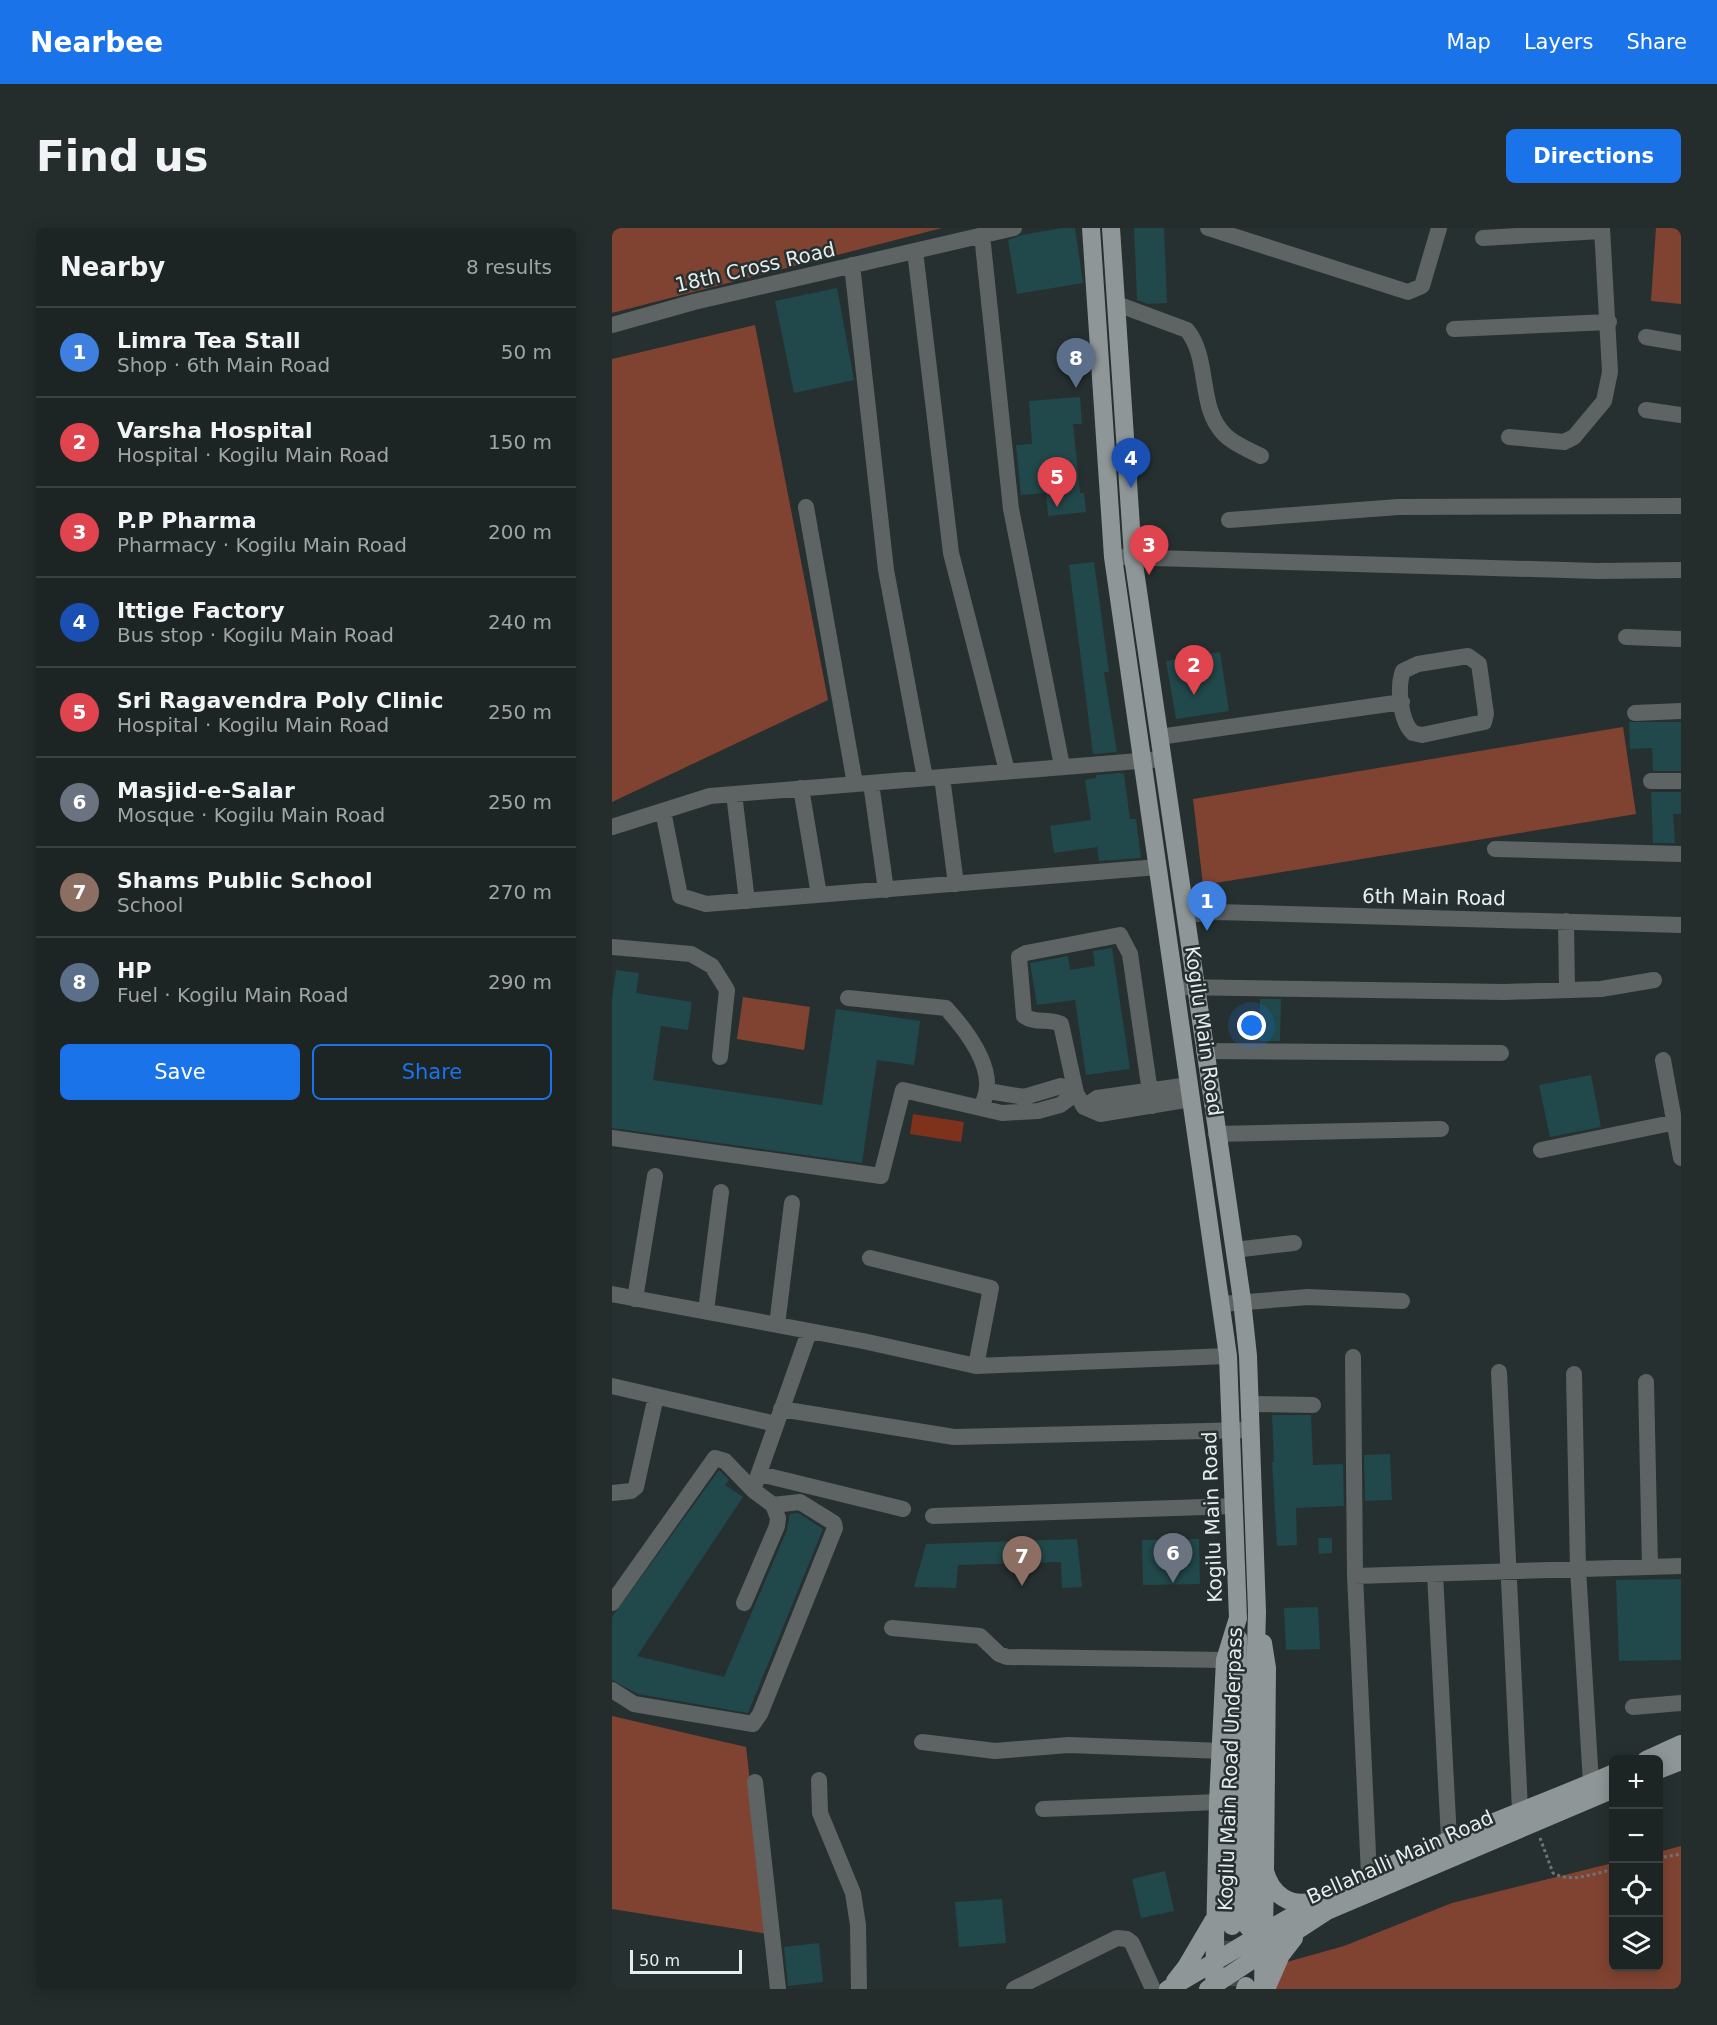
<!DOCTYPE html>
<html lang="en">
<head>
<meta charset="utf-8">
<style>
  body { margin:0; font-family:"DejaVu Sans",sans-serif; background:#252c2c; color:#f1f3f6 }
  .controls { position:absolute; right:18px; bottom:18px; display:grid; overflow:hidden; border-radius:9px; box-shadow:0 3px 15px #0003 }
  .controls button { width:54px; height:54px; display:grid; place-items:center; padding:0; border:0; border-bottom:2px solid #3b4141; background:#1d2424; color:#f1f3f6; font:30px sans-serif }
  .scale { position:absolute; left:18px; bottom:15px; width:112px; box-sizing:border-box; padding-left:6px; border:3px solid #e7eded; border-top:0; font-size:16px; line-height:21px; white-space:nowrap; color:#e7eded; -webkit-text-stroke:4px #273030; paint-order:stroke }
  .you { position:absolute; left:640px; top:798px; width:21px; height:21px; margin:-15px; border:4px solid #fff; border-radius:50%; background:#1a73e8; box-shadow:0 0 0 9px #1a73e833 }
  .badge { display:grid; place-items:center; width:39px; height:39px; border-radius:50%; background:#1a73e8; color:#fff; font-size:20px; font-weight:700 }
  .pin { position:absolute; translate:-50% -50px; filter:drop-shadow(0 2px 3px #0008) }
  .pin::after { content:''; position:absolute; top:32px; width:21px; height:18px; background:inherit; clip-path:polygon(0 0,100% 0,50% 100%) }
  .list { margin:0; padding:0; list-style:none }
  h2 { display:flex; justify-content:space-between; align-items:center; height:78px; margin:0; padding:0 24px; font-size:26px }
  h2 small { font-size:20px; font-weight:400; color:#a0a4a6 }
  .list li { display:grid; grid-template-columns:39px 1fr auto; gap:18px; align-items:center; box-sizing:border-box; height:90px; padding:0 24px; border-top:2px solid #3b4141 }
  .list b { display:block; font-size:22px; white-space:nowrap }
  .list p { margin:0; font-size:20px; white-space:nowrap; color:#a0a4a6 }
  .list em { font-size:20px; font-style:normal; color:#a0a4a6 }
  .actions { display:flex; gap:12px; padding:18px 24px }
  .actions a { flex:1; padding:14px 0; border:2px solid #1a73e8; border-radius:9px; text-align:center; font-size:21px; color:#1a73e8 }
  .actions .main { background:#1a73e8; color:#fff }
  .icon { flex:none; width:33px; height:33px; fill:none; stroke:currentColor; stroke-width:2; stroke-linecap:round; stroke-linejoin:round }
  .map { position:relative; flex:none; width:1069px; height:1761px; overflow:hidden; border-radius:9px }
  header { display:flex; align-items:center; gap:36px; box-sizing:border-box; height:84px; padding:0 30px; background:#1a73e8; color:#fff }
  header strong { font-size:28px }
  nav { display:flex; gap:33px; margin-inline-start:auto; font-size:21px }
  .intro { display:flex; align-items:center; justify-content:space-between; box-sizing:border-box; height:144px; padding:0 36px }
  h1 { margin:0; font-size:42px }
  .button { padding:15px 27px; border-radius:9px; background:#1a73e8; color:#fff; font-size:21px; font-weight:700 }
  main { display:flex; gap:36px; padding:0 36px }
  aside { flex:1; background:#1d2424; border-radius:9px; box-shadow:0 3px 15px #0003 }
  .map>svg:first-child { display:block }
  .green { fill:#804332 }
  .water { fill:#7e321c }
  .building { fill:#21484a }
  .lines { fill:none; stroke-linecap:round; stroke-linejoin:round }
  .major-tunnel { stroke:#444c4c; stroke-width:18; stroke-dasharray:18 9; stroke-linecap:butt }
  .path { stroke:#6e7575; stroke-width:3; stroke-dasharray:3 3; stroke-linecap:butt }
  .minor { stroke:#5e6363; stroke-width:16 }
  .major { stroke:#8e9697; stroke-width:18 }
  .labels { text-anchor:middle; stroke-width:5; stroke-linejoin:round; paint-order:stroke }
  .street-label { font-size:20px; fill:#e7eded; stroke:#273030 }
</style>
</head>
<body>
<header>
<strong>Nearbee</strong>
<nav><a>Map</a><a>Layers</a><a>Share</a></nav>
</header>
<div class="intro"><h1>Find us</h1><a class="button">Directions</a></div>
<main>
<aside>
<h2>Nearby<small>8 results</small></h2>
<ul class="list">
<li><span class="badge" style="background:#3f7fe0">1</span><div><b>Limra Tea Stall</b><p>Shop · 6th Main Road</p></div><em>50 m</em></li>
<li><span class="badge" style="background:#e0444e">2</span><div><b>Varsha Hospital</b><p>Hospital · Kogilu Main Road</p></div><em>150 m</em></li>
<li><span class="badge" style="background:#e0444e">3</span><div><b>P.P Pharma</b><p>Pharmacy · Kogilu Main Road</p></div><em>200 m</em></li>
<li><span class="badge" style="background:#1a4fb4">4</span><div><b>Ittige Factory</b><p>Bus stop · Kogilu Main Road</p></div><em>240 m</em></li>
<li><span class="badge" style="background:#e0444e">5</span><div><b>Sri Ragavendra Poly Clinic</b><p>Hospital · Kogilu Main Road</p></div><em>250 m</em></li>
<li><span class="badge" style="background:#6b7280">6</span><div><b>Masjid-e-Salar</b><p>Mosque · Kogilu Main Road</p></div><em>250 m</em></li>
<li><span class="badge" style="background:#8d6e63">7</span><div><b>Shams Public School</b><p>School</p></div><em>270 m</em></li>
<li><span class="badge" style="background:#5c6f8a">8</span><div><b>HP</b><p>Fuel · Kogilu Main Road</p></div><em>290 m</em></li>
</ul>
<div class="actions"><a class="main">Save</a><a>Share</a></div>
</aside>
<div class="map">
<svg width="1069" height="1761" viewBox="0 0 1069 1761">
  <rect width="100%" height="100%" fill="#273030"/>
  <!-- green -->
  <path class="green" d="M0,0h330l-330,85z
    M1044,0h25v76l-30,-3z
    M143,97l73,375 -216,102v-443z
    M1011,499l13,87 -433,71 -10,-86z
    M131,769l67,10 -6,43 -67,-11z
    M0,1488l134,31 22,187 -156,-25z
    M1069,1618v143h-407l13,-27 57,-16 108,-43 161,-40 1,103h44l1,-114z"/>
  <!-- water -->
  <path class="water" d="M301,886l51,8 -3,20 -51,-8z"/>
  <!-- building -->
  <path class="building" d="M450,0h13l8,55 -66,11 -9,-54 14,-5z
    M522,0h30l3,75 -19,1 -11,-4z
    M225,60l17,92 -60,13 -19,-92z
    M468,169l2,27h-9l7,69h4l2,19 -38,4 -2,-23 -25,2 -5,-50 16,-1 -3,-43z
    M482,334l15,110h-5l13,80 -24,2 -24,-189z
    M608,424l9,59 -53,8 -10,-58z
    M1017,494h52v49h-28l-1,-23 -22,1z
    M508,545l4,1 6,45h6l5,39 -42,3 -2,-14 -43,6 -4,-27 41,-6 -6,-40 11,-2v-3z
    M1039,564h30v22h-8l2,29h-22z
    M500,720l18,121 -44,6 -11,-75 -38,5 -7,-42 38,-7 2,14 25,-4 -2,-15z
    M4,742l23,3 -3,20 56,9 -4,28 -27,-4 -8,54 169,25 14,-96 84,12 -6,44 -37,-5 -15,103 -250,-35v-129z
    M648,771h21l-1,42h-21z
    M979,847l10,52 -51,10 -11,-52z
    M660,1187h39l2,50 30,-1 1,42 -48,2 1,37 -20,1 -5,-84h2z
    M778,1226l2,46 -27,1 -1,-46z
    M107,1242l10,10 -4,5 18,12 -106,159 87,21 63,-147 3,-16 8,-1 25,16 -75,184 -110,-19 -26,-14v-63z
    M706,1310h14v15l-13,1z
    M465,1311l5,48 -20,1 -1,-26 -103,3 -2,23 -42,-1 12,-43z
    M587,1311l1,45 -57,1 -1,-45z
    M1069,1351v81l-62,1 -3,-81z
    M706,1379l2,42 -34,1 -2,-42z
    M553,1643l9,40 -33,7 -9,-39z
    M390,1671l4,44 -47,4 -4,-45z
    M207,1715l4,39 -35,4 -4,-39z"/>
  <g class="lines">
    <!-- major-tunnel -->
    <path class="major-tunnel" d="M619,1758l1,-60"/>
    <!-- path -->
    <path class="path" d="M928,1610l13,35c18,10 40,1 61,-4
      M1046,1630l23,-4"/>
    <!-- minor -->
    <path class="minor" d="M596,0l200,64 14,-6 17,-58
      M370,7l29,274 51,257
      M871,10l118,-7
      M303,23l36,302 56,218
      M240,37l34,305 39,208
      M505,76l70,26c24,30 10,78 38,105 9,9 24,15 36,21
      M0,97l82,-23 320,-74
      M842,101l155,-7
      M1034,109l35,6
      M1034,182l35,5
      M897,209l55,5 10,-5 30,-36 6,-29 -8,-144
      M194,279l49,277
      M617,292l169,-13 283,-1
      M508,329l478,14 83,-1
      M1014,409l55,2
      M856,428l11,8 7,50 -2,8 -62,13 -9,-2c-13,-12 -16,-46 -10,-62l15,-7z
      M1023,485l46,-2
      M547,509l243,-35
      M330,549l14,107
      M1039,553h30
      M259,555l15,107
      M189,560l18,107
      M122,566l13,107
      M51,583l17,85 26,8 452,-37
      M0,599l98,-31 453,-37
      M883,621l186,5
      M574,687l31,-3 464,13
      M954,693l1,69
      M0,719l79,7 21,12 15,24 -7,67
      M563,759l329,5 97,-3 53,-9
      M236,770l98,10c19,21 51,61 38,92
      M592,823l297,2
      M1051,832l18,98
      M540,878l-22,-152 -10,-19 -94,18 -7,4 5,59c11,8 25,2 37,8l15,69 8,14 16,7 91,-15
      M472,879l13,-9 92,-13
      M604,906l225,-5
      M0,910l269,38 22,-86 99,23 36,-2 22,-6 16,-12 -15,-7 -37,11 -36,-6
      M929,922l135,-28
      M622,1022l60,-7
      M258,1030l121,30 -15,78
      M0,1066l251,47 113,25 252,-10
      M23,1071l20,-123
      M610,1076l86,-7 94,4
      M94,1083l15,-119
      M165,1097l15,-122
      M741,1129l2,219 14,299
      M887,1144l21,438
      M962,1146l4,195 13,214
      M1034,1154l4,185
      M0,1158l164,38
      M637,1176l64,1
      M169,1181l173,28 295,-7
      M148,1246l143,35
      M141,1262l56,-158
      M0,1265l19,-2 5,-4 20,-91
      M321,1288l302,-10
      M823,1346l14,265
      M743,1348l326,-10
      M0,1375l103,-145 10,3 28,29 20,15 27,-3 34,21 1,5 -75,186 -7,10 -119,-20 -22,-14
      M132,1375l33,-77 1,-8 -5,-13
      M280,1400l88,8 19,18 8,3 218,3
      M1021,1479l48,-4
      M310,1514l73,9 74,-6 153,6
      M207,1552l1,33 33,80 5,32 1,64
      M143,1554l23,207
      M431,1581l175,-7
      M402,1761l103,-51 10,1 5,4 21,46"/>
    <!-- major -->
    <path class="major" d="M479,0l22,329 115,799 10,262 -13,42 -7,142 -4,187
      M499,0l22,329 109,743 6,56 9,256 -9,315
      M651,1415l4,25 -2,203c6,23 25,37 48,30
      M1034,1532l35,-16
      M1046,1542l23,-9
      M620,1698l6,-288
      M563,1753l11,-14 27,-46
      M655,1759l14,-32 13,-17
      M556,1761c67,-38 132,-81 202,-114 80,-38 163,-67 244,-102
      M596,1761l119,-78 287,-122
      M633,1761l1,-3
      M651,1761l2,-115"/>
  </g>
  <g class="labels">
    <!-- street labels -->
    <g class="street-label">
      <text transform="translate(143 39) rotate(-13)" y="7">18th Cross Road</text>
      <text transform="translate(822 669) rotate(1)" y="7">6th Main Road</text>
      <text transform="translate(592 803) rotate(82)" y="7">Kogilu Main Road</text>
      <text transform="translate(600 1289) rotate(-92)" y="7">Kogilu Main Road</text>
      <text transform="translate(618 1541) rotate(-88)" y="7">Kogilu Main Road Underpass</text>
      <text transform="translate(788 1629) rotate(-24)" y="7">Bellahalli Main Road</text>
    </g>
  </g>
</svg>
<div class="controls">
<button>+</button>
<button>−</button>
<button><svg class="icon" aria-label="locate" viewBox="0 0 24 24"><circle cx="12" cy="12" r="6"/><path d="M12 2v4M12 18v4M2 12h4M18 12h4"/></svg></button>
<button><svg class="icon" aria-label="layers" viewBox="0 0 24 24"><path d="M12 4l9 5-9 5-9-5zM3 14l9 5 9-5"/></svg></button>
</div>
<div class="scale">50 m</div>
<div class="you"></div>
<div class="pin badge" style="left:595px;top:703px;background:#3f7fe0">1</div>
<div class="pin badge" style="left:582px;top:467px;background:#e0444e">2</div>
<div class="pin badge" style="left:537px;top:347px;background:#e0444e">3</div>
<div class="pin badge" style="left:519px;top:260px;background:#1a4fb4">4</div>
<div class="pin badge" style="left:445px;top:279px;background:#e0444e">5</div>
<div class="pin badge" style="left:561px;top:1355px;background:#6b7280">6</div>
<div class="pin badge" style="left:410px;top:1358px;background:#8d6e63">7</div>
<div class="pin badge" style="left:464px;top:160px;background:#5c6f8a">8</div>
</div>
</main>
</body>
</html>
